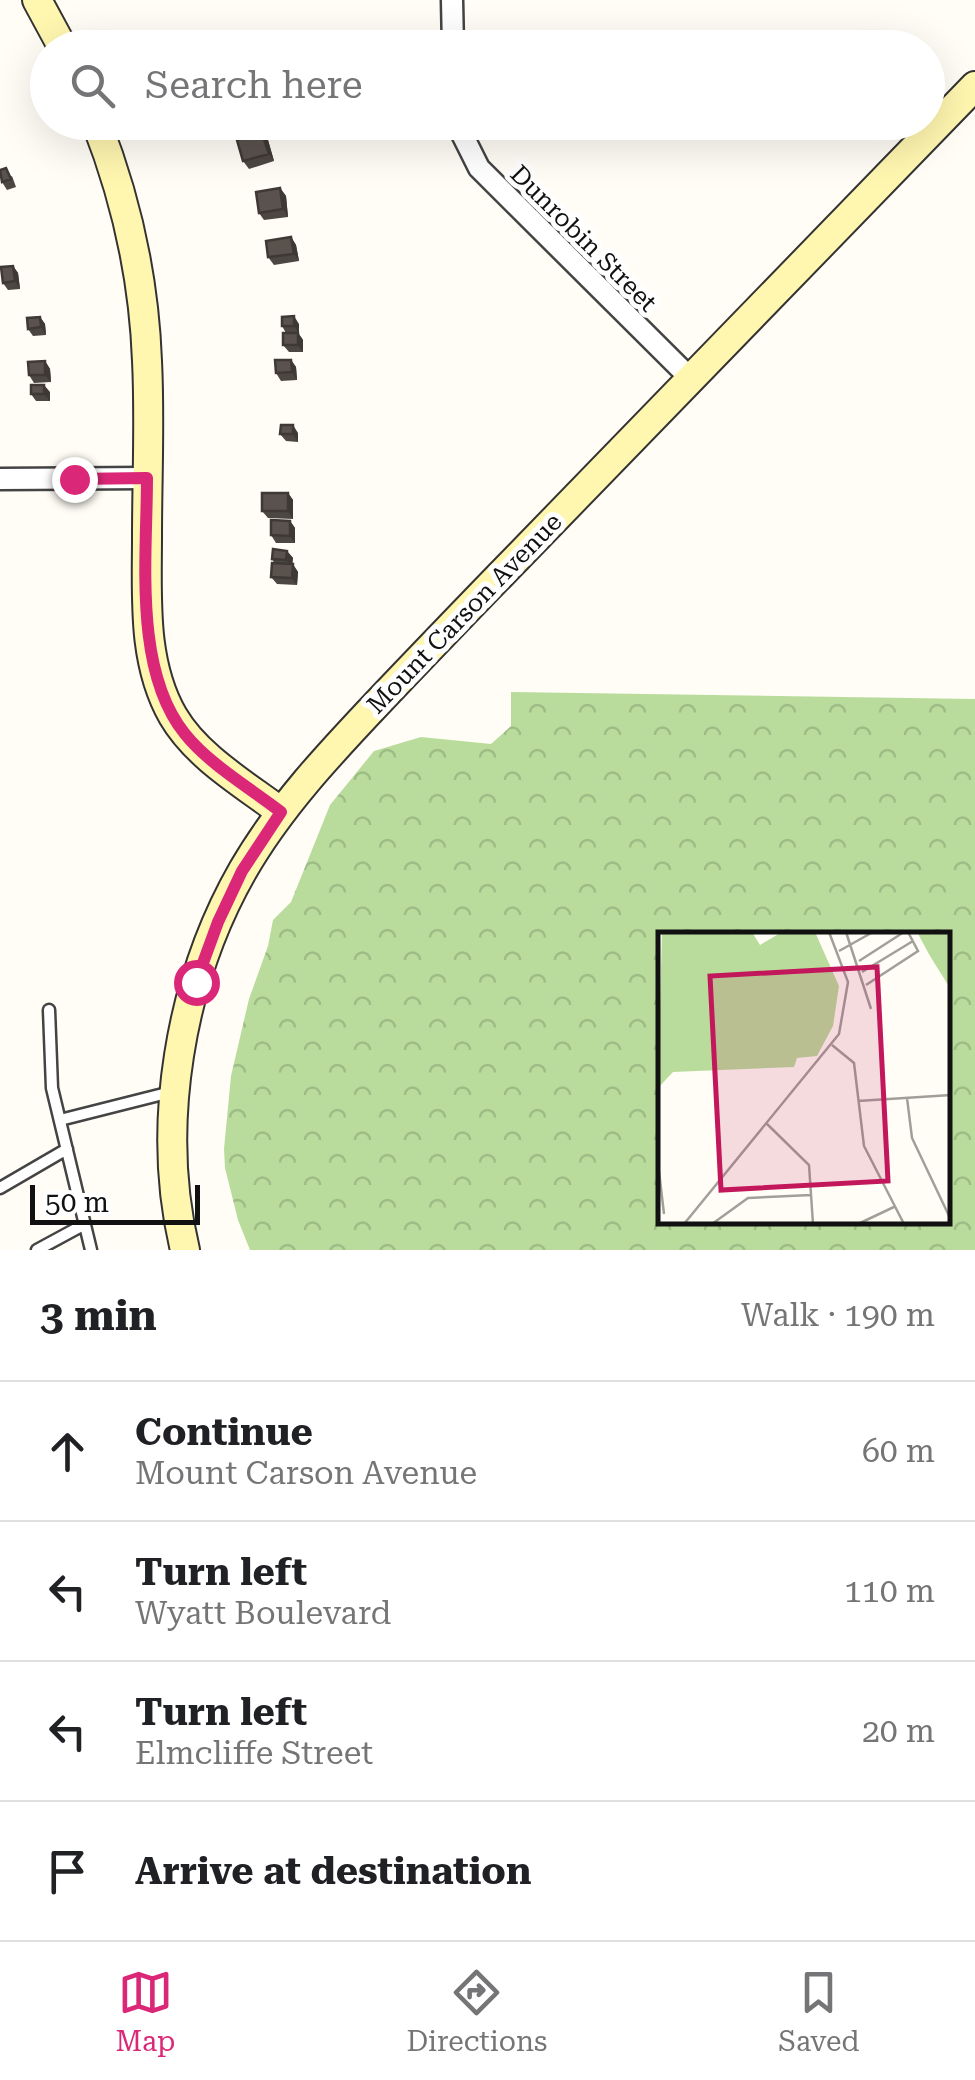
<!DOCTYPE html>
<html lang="en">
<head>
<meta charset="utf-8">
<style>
  body { margin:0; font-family:"Roboto Serif",serif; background:#f2f2f2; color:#202124 }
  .scale { position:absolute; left:30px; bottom:25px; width:170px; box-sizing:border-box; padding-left:10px; border:5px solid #111; border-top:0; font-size:28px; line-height:35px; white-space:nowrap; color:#111; -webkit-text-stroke:8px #fff; paint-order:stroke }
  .stop { position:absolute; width:30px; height:30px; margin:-22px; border:8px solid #db2777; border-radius:50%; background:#fff }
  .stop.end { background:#db2777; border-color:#fff; box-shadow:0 2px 10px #0008 }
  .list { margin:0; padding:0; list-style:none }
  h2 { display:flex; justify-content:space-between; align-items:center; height:130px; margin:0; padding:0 40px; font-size:42px }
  h2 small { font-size:32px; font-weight:400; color:#757577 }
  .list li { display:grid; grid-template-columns:65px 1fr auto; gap:30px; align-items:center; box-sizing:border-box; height:140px; padding:0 40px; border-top:2px solid #e0e0e0 }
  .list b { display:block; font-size:38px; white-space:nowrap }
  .list p { margin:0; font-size:32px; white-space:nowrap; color:#757577 }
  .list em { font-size:32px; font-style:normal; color:#757577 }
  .icon { flex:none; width:55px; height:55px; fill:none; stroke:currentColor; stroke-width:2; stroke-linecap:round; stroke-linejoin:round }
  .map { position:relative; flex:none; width:975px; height:1250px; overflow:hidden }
  .search { position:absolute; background:#fff; box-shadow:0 10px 40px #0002; left:30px; right:30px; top:30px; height:110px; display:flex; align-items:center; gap:25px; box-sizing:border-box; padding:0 35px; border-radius:55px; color:#757577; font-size:38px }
  .sheet { height:690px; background:#fff }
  nav { display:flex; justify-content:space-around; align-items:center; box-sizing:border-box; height:140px; border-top:2px solid #e0e0e0; background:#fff; font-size:28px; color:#757577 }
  nav a { display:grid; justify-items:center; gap:5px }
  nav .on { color:#db2777 }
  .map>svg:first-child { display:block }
  .forest { fill:url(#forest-crowns); fill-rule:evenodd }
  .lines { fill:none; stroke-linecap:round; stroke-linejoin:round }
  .lane-casing { stroke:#444; stroke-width:15 }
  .street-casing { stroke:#444; stroke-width:25 }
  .secondary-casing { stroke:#333; stroke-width:32 }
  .lane { stroke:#fff; stroke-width:10 }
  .street { stroke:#fff; stroke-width:20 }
  .secondary { stroke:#fff6b0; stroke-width:28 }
  .wall { fill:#4d4742 }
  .shaded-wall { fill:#3f3936 }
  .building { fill:#5a524d; stroke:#3f3936; stroke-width:2.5 }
  .route { stroke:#db2777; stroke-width:12 }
  .labels { text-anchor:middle; stroke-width:10; stroke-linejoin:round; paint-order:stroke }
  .street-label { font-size:25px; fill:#111; stroke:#fff }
  .inset-road { fill:none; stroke:#a09f9a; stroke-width:2.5 }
  .view { fill:#c2185b; fill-opacity:0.15; stroke:#c2185b; stroke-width:5 }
  .inset-edge { fill:none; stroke:#111; stroke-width:5 }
</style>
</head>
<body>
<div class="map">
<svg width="975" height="1250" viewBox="0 0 975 1250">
  <defs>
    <pattern id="forest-crowns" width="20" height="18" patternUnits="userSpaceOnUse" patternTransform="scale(2.5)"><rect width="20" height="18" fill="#b9dc9c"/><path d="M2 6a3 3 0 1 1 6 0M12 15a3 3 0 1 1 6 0" fill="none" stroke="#9ebc85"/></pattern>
  </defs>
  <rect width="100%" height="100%" fill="#fffdf5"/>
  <!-- forest -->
  <path class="forest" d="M511,692l464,7v551h-725l-12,-30 -13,-52 -1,-19 7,-73 18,-77 19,-53 5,-26 18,-18 39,-97 44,-54 47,-14 70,7 20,-18zM660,935h288v287h-288z"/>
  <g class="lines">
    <defs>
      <path id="lane" d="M49,1010l3,78 39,162
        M60,1120l111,-28
        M0,1188l67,-39
        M37,1250l48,-26"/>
      <path id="street" d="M452,0l1,48
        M456,122l23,46 212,211
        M0,479l147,-1"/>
      <path id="secondary" d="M37,0l26,48
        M96,122c30,76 48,158 51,239 3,58 0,117 0,176 0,60 -5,125 26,179 24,41 71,68 108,96
        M185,1250c-30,-124 -5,-270 58,-380 38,-66 91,-121 143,-176 43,-45 87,-91 131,-136 153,-157 306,-314 458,-472"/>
    </defs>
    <!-- lane casing -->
    <use href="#lane" class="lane-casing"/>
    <!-- street casing -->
    <use href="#street" class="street-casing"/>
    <!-- secondary casing -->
    <use href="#secondary" class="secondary-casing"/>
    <!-- lane -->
    <use href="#lane" class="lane"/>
    <!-- street -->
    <use href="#street" class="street"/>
    <!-- secondary -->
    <use href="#secondary" class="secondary"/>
  </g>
  <!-- wall -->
  <path class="wall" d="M255,125l3,8 -12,4 -5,-7z
    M262,133l6,7 6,21 -25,8 -6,-8z
    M12,176l4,11 -9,3 -5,-8z
    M280,188l6,8 2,21 -24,3 -5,-7z
    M291,237l5,8 3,16 -25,4 -6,-8z
    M13,266l5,7 2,16 -12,1 -5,-7z
    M40,317l5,7 1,11 -13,1 -5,-7z
    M299,324v10l4,6v12h-14l-6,-7 3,-12 -4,-7z
    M291,360l5,7 1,13 -16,1 -5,-8z
    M45,361l5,8 1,13 -17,1 -5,-8z
    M50,392v9h-14l-5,-7z
    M298,433v9l-12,-1 -6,-7z
    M288,493l5,7v19l-25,-1 -6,-7z
    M290,521l5,7v15h-19l-5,-8z
    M287,551l6,7 -1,6 6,8 -1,13 -20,-1 -6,-7 4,-13 -3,-5z"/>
  <!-- shaded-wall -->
  <path class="shaded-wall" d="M262,133l6,7 6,21 -5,-7z
    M280,188l6,8 2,21 -5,-8z
    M291,237l5,8 3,16 -5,-7z
    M13,266l5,7 2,16 -5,-8z
    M294,316l5,8v10l-5,-8z
    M40,317l5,7 1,11 -5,-8z
    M298,333l5,7v12l-5,-7z
    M291,360l5,7 1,13 -5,-8z
    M45,361l5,8 1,13 -6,-7z
    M44,385l6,7v9l-6,-7z
    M293,425l5,8v9l-5,-8z
    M288,493l5,7v19l-5,-8z
    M290,521l5,7v15l-5,-7z
    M287,551l6,7 -1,10 -6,-8z
    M293,564l5,8 -1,13 -5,-7z"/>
  <!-- building -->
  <path class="building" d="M238,122h13l2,3 -12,5z
    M262,133l7,21 -26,7 -6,-21z
    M6,168l5,11 -9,3 -2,-12z
    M280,188l3,21 -24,4 -3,-21z
    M291,237l3,17 -26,3 -2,-16z
    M13,266l2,15 -12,2 -2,-16z
    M294,316v10h-12v-9z
    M40,317l1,10 -13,2 -1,-11z
    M283,333h15v12h-15z
    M275,360h16l1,12 -16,1z
    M45,361v14h-16l-1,-13z
    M31,385h13v9h-13z
    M281,425h12v9h-13z
    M262,493h26v18h-26z
    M271,520l19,1v15l-19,-1z
    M273,549l14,2 -1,9 -14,-1z
    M272,563l21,1 -1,14 -21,-1z"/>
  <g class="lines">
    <!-- route -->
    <path class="route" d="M74,479l73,-1c0,78 -14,192 38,256 24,30 65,54 96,78l-39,59 -24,51 -22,60"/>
  </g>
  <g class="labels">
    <!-- street labels -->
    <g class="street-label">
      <text transform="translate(584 238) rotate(45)" y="9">Dunrobin Street</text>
      <text transform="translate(464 613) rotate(-46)" y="9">Mount Carson Avenue</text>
    </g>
  </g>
  <!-- overview -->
  <g transform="translate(658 932)">
    <rect width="292" height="292" fill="#fffdf5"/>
    <path d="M4,0h90l8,13 22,-13h33l24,54 -6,40 -16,30 -20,2 -3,9 -121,5 -15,16zM259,0h33v56l-20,-32z" fill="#b9dc9c"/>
    <path class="inset-road" d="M188,0l25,77M181,19l34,-19M201,29l45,-29M204,40l51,-31M208,53l52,-34 -10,-19M174,113l22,18 10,83 40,78M249,166l5,40 39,82M200,169l93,-6M108,191l43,42 4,59M0,231l6,51M26,292l155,-190 9,-52 -19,-50M54,292l36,-26 63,-3M200,292l38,-18"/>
    <path class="view" d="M219,35l11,214 -167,9 -11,-214z"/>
    <rect width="292" height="292" class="inset-edge"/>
  </g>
</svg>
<div class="scale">50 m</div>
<div class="stop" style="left:196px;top:982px"></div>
<div class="stop end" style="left:74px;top:479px"></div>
<div class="search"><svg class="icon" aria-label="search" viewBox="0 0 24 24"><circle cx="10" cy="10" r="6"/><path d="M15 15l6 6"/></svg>Search here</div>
</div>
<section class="sheet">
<h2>3 min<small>Walk · 190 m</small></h2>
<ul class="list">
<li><svg class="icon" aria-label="ahead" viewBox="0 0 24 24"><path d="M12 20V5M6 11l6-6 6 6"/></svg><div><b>Continue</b><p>Mount Carson Avenue</p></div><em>60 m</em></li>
<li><svg class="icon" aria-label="left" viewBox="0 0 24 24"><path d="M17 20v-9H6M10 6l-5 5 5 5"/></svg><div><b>Turn left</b><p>Wyatt Boulevard</p></div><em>110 m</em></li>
<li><svg class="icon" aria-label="left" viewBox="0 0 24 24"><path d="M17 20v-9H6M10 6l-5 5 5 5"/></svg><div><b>Turn left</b><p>Elmcliffe Street</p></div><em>20 m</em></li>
<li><svg class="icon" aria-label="arrive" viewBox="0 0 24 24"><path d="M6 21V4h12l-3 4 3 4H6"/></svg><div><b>Arrive at destination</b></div></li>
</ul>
</section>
<nav>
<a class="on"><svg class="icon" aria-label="map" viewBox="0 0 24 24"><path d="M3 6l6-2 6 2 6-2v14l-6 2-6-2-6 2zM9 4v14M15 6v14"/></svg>Map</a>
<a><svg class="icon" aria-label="directions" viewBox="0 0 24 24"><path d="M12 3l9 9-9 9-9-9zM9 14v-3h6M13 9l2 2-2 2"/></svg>Directions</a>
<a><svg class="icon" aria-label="saved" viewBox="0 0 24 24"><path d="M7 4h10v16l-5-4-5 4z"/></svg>Saved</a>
</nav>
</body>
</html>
